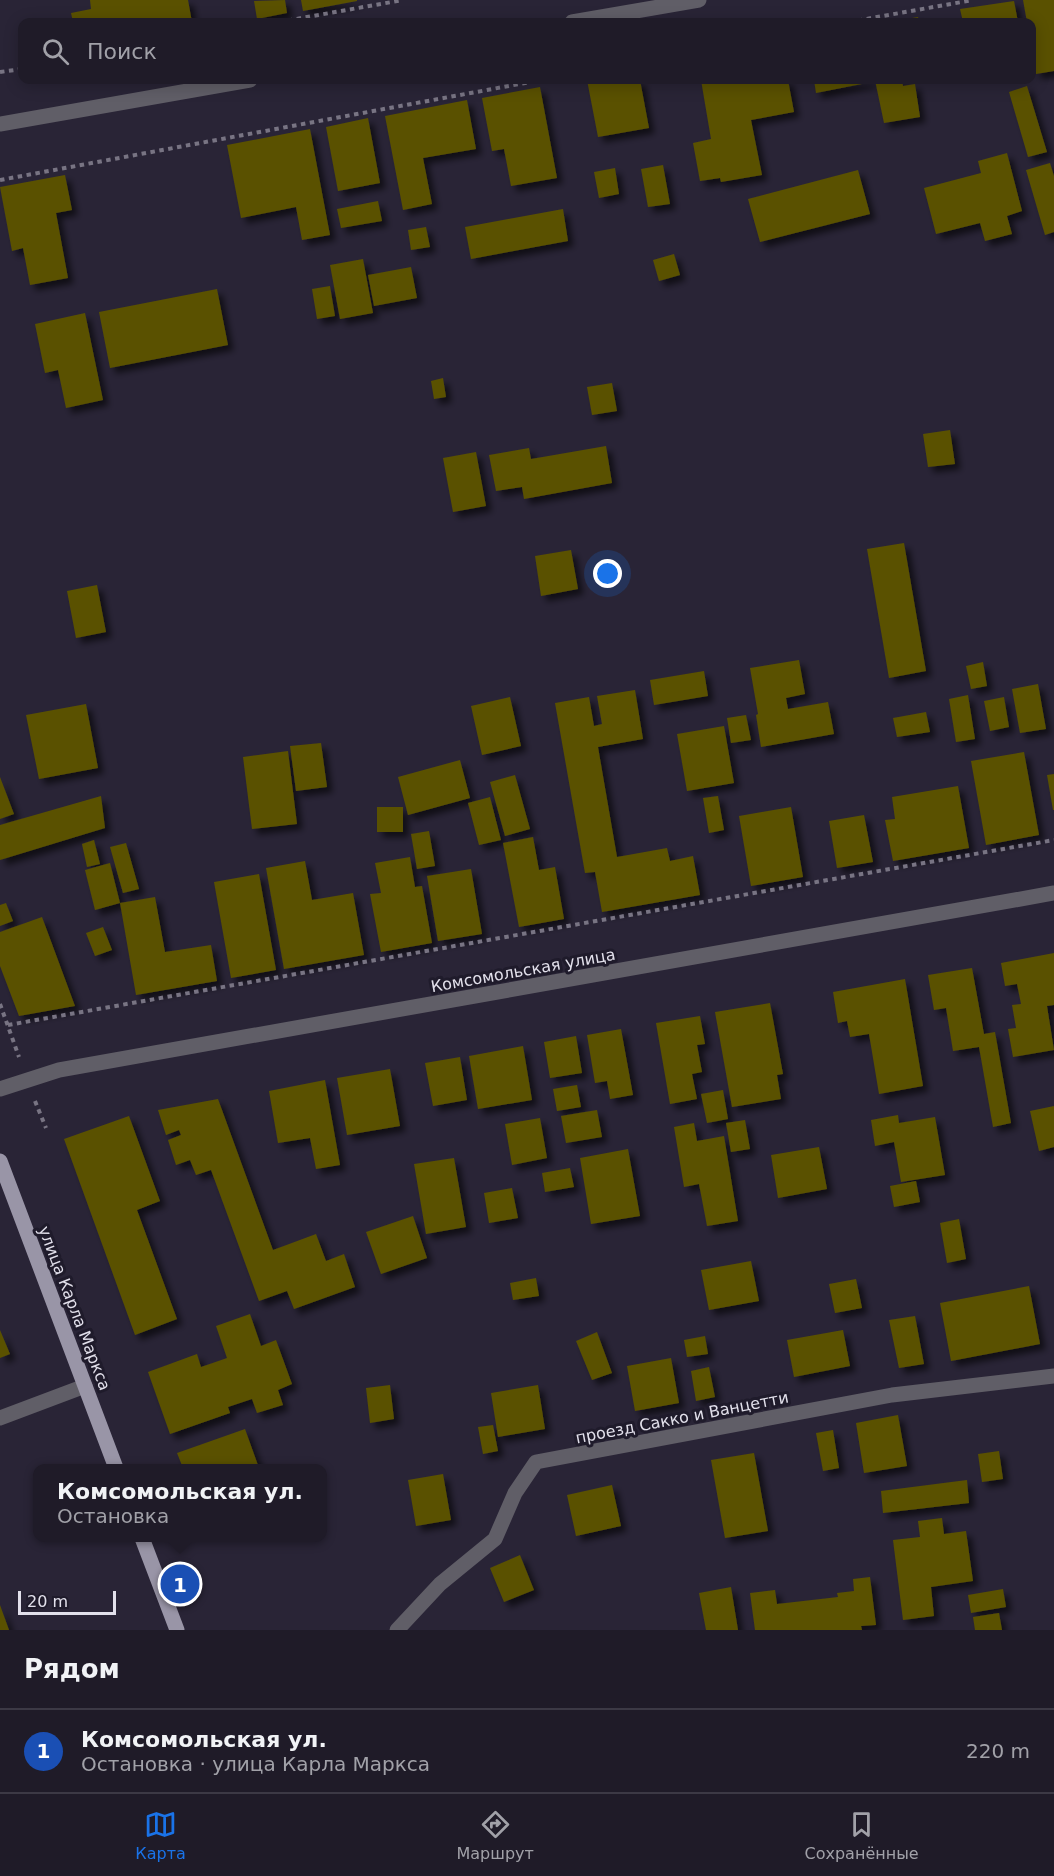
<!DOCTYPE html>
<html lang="ru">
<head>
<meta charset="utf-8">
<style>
  body { margin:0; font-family:"DejaVu Sans",sans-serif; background:#2c2834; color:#f1f3f6 }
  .scale { position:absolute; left:18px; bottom:15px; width:98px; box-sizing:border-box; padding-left:6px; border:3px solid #e2e0eb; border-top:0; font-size:16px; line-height:21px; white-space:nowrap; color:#e2e0eb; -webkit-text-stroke:4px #1f1b2b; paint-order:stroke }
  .you { position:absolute; left:608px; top:574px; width:21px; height:21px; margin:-15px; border:4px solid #fff; border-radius:50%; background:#1a73e8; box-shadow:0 0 0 9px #1a73e833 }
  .badge { display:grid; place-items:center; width:39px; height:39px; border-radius:50%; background:#1a73e8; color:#fff; font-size:20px; font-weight:700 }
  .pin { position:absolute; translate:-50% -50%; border:3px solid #fff; box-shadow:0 2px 6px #0006 }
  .popup { position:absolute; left:33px; top:1464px; width:294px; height:78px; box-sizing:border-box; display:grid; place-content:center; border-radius:12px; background:#1f1b28; filter:drop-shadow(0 2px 4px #0005); font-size:20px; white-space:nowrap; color:#a1a1a8 }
  .popup b { font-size:22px; color:#f1f3f6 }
  .popup::after { content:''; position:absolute; left:50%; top:100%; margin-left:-12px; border:12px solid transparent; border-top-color:#1f1b28 }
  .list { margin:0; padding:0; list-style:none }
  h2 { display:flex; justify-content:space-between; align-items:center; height:78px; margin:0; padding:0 24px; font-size:26px }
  h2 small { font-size:20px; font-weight:400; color:#a1a1a8 }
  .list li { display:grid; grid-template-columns:39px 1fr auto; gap:18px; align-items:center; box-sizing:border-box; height:84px; padding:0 24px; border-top:2px solid #3c3945 }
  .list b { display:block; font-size:22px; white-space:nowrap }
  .list p { margin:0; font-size:20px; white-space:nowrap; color:#a1a1a8 }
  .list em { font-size:20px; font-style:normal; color:#a1a1a8 }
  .icon { flex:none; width:33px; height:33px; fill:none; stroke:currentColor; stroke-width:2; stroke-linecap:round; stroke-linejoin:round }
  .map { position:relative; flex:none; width:1054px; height:1630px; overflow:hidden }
  .search { position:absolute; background:#1f1b28; box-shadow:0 3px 15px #0003; left:18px; right:18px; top:18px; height:66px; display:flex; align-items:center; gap:15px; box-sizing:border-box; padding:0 21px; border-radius:12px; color:#a1a1a8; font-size:22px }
  .sheet { height:162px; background:#1f1b28 }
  nav { display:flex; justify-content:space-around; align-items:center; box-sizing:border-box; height:84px; border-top:2px solid #3c3945; background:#1f1b28; font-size:16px; color:#a1a1a8 }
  nav a { display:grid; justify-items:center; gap:3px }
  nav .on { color:#1a73e8 }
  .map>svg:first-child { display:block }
  .building { fill:#5a5105; filter:url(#shadow) }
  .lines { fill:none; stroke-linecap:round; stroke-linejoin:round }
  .path { stroke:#787483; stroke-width:4; stroke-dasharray:4.5 4.5; stroke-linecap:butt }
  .minor { stroke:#605e67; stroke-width:15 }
  .major { stroke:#9995a7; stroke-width:15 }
  .labels { text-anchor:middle; stroke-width:6; stroke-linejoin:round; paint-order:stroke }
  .street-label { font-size:16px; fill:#e2e0eb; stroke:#1f1b2b }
</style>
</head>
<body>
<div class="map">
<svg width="1054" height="1630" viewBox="0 0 1054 1630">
  <defs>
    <filter id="shadow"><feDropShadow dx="5.5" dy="5.5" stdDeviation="3" flood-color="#0009"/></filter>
  </defs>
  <rect width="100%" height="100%" fill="#292436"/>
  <!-- building -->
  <path class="building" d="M90,0h98l4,22h-119l-2,-9 20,-4z
    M285,0l2,13 -30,6 -3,-18z
    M301,0h56v1l-54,10z
    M1023,0h31v71l-18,3 -4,-26v-26h-5z
    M1014,1l4,21h-55l-3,-13z
    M918,17l1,5h-25v-1z
    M587,80h53l9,48 -51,9z
    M701,80h87l6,32 -43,8 11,55 -41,7 -1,-4 -20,3 -7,-38 18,-4z
    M814,80h58v2l-56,11z
    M875,80h27l1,6 12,-2 5,33 -36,6z
    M1027,86l20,66 -19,5 -19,-65z
    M540,87l17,91 -46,8 -7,-37 -12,2 -10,-53z
    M467,100l9,49 -53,9 9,46 -29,6 -18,-94z
    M368,118l12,65 -42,8 -12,-64z
    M310,129l20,106 -28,5 -6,-33 -55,11 -14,-73z
    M1007,153l15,58 -15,5 5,18 -27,7 -5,-18 -44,11 -12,-46 57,-15 -3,-12z
    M1050,163l4,13v56l-9,3 -19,-65z
    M663,165l7,39 -22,3 -7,-38z
    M615,168l4,26 -20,4 -5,-26z
    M858,170l12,44 -110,28 -12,-43z
    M65,175l7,35 -16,3 12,65 -38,7 -7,-37 -11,3 -12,-64z
    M378,201l4,20 -41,7 -4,-19z
    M563,209l5,32 -97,18 -6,-32z
    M426,227l4,20 -19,3 -3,-20z
    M674,254l6,21 -21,6 -6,-21z
    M363,259l10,54 -33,6 -10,-54z
    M411,267l6,31 -43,8 -6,-31z
    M330,286l5,30 -18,3 -5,-30z
    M217,289l11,56 -118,23 -11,-56z
    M85,313l18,87 -37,8 -8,-38 -13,3 -10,-49z
    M443,378l3,19 -12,2 -3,-18z
    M612,383l5,28 -25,4 -5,-28z
    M950,430l5,34 -27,3 -5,-33z
    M606,446l6,37 -88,16 -2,-12 -26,4 -7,-36 40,-7 2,11z
    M476,452l10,54 -33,6 -10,-54z
    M904,543l22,128 -37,7 -22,-129z
    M571,550l7,39 -37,7 -6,-40z
    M97,585l9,47 -30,6 -9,-47z
    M799,660l6,34 -19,4 2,11 40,-7 6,32 -73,13 -5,-32 2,-1 -8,-46z
    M983,662l4,24 -16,3 -5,-23z
    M704,671l4,25 -54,9 -4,-25z
    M1038,684l8,45 -26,4 -8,-44z
    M635,690l8,49 -45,8 19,110 50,-9 3,13 23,-5 7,39 -98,17 -7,-40 -10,1 -30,-170 34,-6 5,29 8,-2 -5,-28z
    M968,695l7,44 -19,3 -7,-43z
    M510,697l11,49 -39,9 -11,-49z
    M1004,697l5,30 -19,4 -6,-30z
    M86,704l12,64 -59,11 -13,-64z
    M926,712l4,20 -33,5 -4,-19z
    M746,715l5,25 -20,3 -4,-25z
    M724,726l10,57 -47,8 -10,-57z
    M321,743l6,44 -31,4 -6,-45z
    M288,751l9,73 -45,5 -9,-72z
    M1024,752l15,83 -53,10 -15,-84z
    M460,760l10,38 -62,17 -10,-38z
    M1054,774v36h-1l-6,-35z
    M515,775l15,54 -25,7 -15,-54z
    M0,777l14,37 -14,5z
    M958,786l11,62 -76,13 -8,-41 10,-1 -3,-22z
    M101,796l4,32 -105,32v-35z
    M718,796l6,34 -15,3 -6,-35z
    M490,797l11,43 -22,5 -11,-42z
    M377,807h26v25h-26z
    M791,807l12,70 -52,9 -12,-70z
    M864,815l9,47 -36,6 -8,-47z
    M429,831l6,35 -18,3 -6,-35z
    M533,837l6,33 16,-3 9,52 -45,8 -16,-84z
    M94,840l6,24 -13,3 -5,-23z
    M126,843l13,46 -16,4 -13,-46z
    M410,857l5,30 7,-1 10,57 -51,9 -11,-58 11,-1 -6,-30z
    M305,861l7,39 41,-7 11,62 -80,14 -18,-101z
    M110,863l10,40 -25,7 -10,-40z
    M471,869l11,65 -44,7 -11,-65z
    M259,874l17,96 -45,8 -17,-96z
    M155,897l10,55 46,-7 6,36 -81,14 -16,-92z
    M6,903l7,18 -13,5v-21z
    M42,917l33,89 -56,10 -19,-50v-34z
    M103,927l9,23 -17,6 -9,-23z
    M1054,953v52l-7,1 7,44 -41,7 -5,-28 8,-1 -4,-23 9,-1 -4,-20 -12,2 -4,-23z
    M972,968l12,66 11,-2 16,91 -18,4 -14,-80 -26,4 -7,-43 -12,2 -6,-35z
    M905,979l18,107 -44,8 -10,-60 -19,3 -3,-16 -9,2 -5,-31z
    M770,1003l13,71 -6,1 4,24 -49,8 -17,-95z
    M700,1016l5,28 -8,1 5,27 -10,2 5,25 -27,5 -14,-81z
    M621,1029l12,66 -23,4 -3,-18 -12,2 -8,-48z
    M576,1036l6,37 -32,5 -6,-36z
    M523,1046l9,54 -54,9 -9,-53z
    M460,1057l7,43 -34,6 -8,-43z
    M390,1069l10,57 -53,9 -10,-57z
    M325,1080l15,85 -24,4 -6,-31 -32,5 -9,-52z
    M577,1085l4,22 -24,4 -4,-22z
    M723,1090l5,29 -21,4 -6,-29z
    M218,1099l55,151 43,-16 10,27 18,-7 11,33 -61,22 -7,-18 -28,10 -48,-131 -15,5 -6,-15 -14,5 -8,-25 13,-5 -2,-5 -13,5 -8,-25z
    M1054,1106v41l-15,4 -9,-40z
    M597,1110l5,27 -36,6 -5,-27z
    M898,1115l1,8 36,-6 10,58 -44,7 -7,-40 -19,4 -4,-26z
    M129,1116l31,85 -23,9 40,109 -42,16 -71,-196z
    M540,1118l7,40 -35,7 -7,-41z
    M745,1120l5,29 -19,3 -5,-29z
    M694,1123l3,18 27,-5 14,85 -31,5 -8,-42 -15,3 -10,-60z
    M819,1147l8,42 -49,9 -7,-43z
    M628,1149l12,67 -49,8 -11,-66z
    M454,1158l12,69 -40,7 -12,-70z
    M570,1168l4,19 -29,5 -3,-19z
    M916,1181l4,21 -26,5 -4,-21z
    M512,1188l6,30 -29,5 -5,-30z
    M413,1216l14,42 -46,16 -15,-42z
    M959,1219l7,40 -19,4 -7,-40z
    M751,1261l8,40 -50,9 -8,-40z
    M536,1278l3,18 -26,4 -3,-17z
    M856,1279l6,29 -27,5 -6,-29z
    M1029,1286l11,58 -89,17 -11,-58z
    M250,1314l11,32 15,-6 16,44 -14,6 5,15 -26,8 -5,-14 -24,8 2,6 -60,21 -22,-62 49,-18 4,13 26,-9 -11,-32z
    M915,1316l9,48 -25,4 -10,-48z
    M0,1330l10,24 -10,4z
    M843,1330l7,36 -56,11 -7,-37z
    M597,1332l15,41 -20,7 -16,-39z
    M705,1336l3,18 -21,3 -3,-17z
    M671,1358l8,45 -44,8 -8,-45z
    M709,1367l6,30 -19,4 -5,-30z
    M390,1385l4,34 -24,4 -4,-35z
    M538,1385l7,44 -47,8 -7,-44z
    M898,1415l9,51 -43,7 -8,-50z
    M493,1425l5,26 -15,3 -5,-27z
    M245,1429l14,39h-76l-6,-15z
    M833,1430l6,38 -16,3 -7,-38z
    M999,1451l4,28 -21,3 -4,-28z
    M754,1453l14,78 -43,7 -14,-78z
    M443,1474l8,46 -35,6 -8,-46z
    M967,1480l2,23 -86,10 -2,-22z
    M612,1485l9,41 -45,10 -9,-41z
    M942,1518l2,16 22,-3 7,50 -42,6 3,29 -31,4 -10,-80 27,-3 -2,-16z
    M520,1555l14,35 -30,12 -14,-34z
    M870,1577l6,48 -15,1 1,4h-107l-5,-37 25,-3 2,14 61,-7 -1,-4 17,-2 -1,-12z
    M731,1587l7,43h-32l-7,-37z
    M1003,1589l3,18 -35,6 -3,-18z
    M0,1605l9,25h-9z
    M999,1613l3,17h-27l-2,-13z"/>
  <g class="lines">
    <!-- path -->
    <path class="path" d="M279,22l124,-22
      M849,22l124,-22
      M0,72l22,-3
      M0,180l541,-100
      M0,1004l19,53
      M8,1025l1046,-185
      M35,1101l11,27"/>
    <!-- minor -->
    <path class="minor" d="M572,22l127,-22
      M0,124l250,-44
      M0,1089l59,-19 995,-177
      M0,1418l85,-32
      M397,1630l43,-46 55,-45 20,-46 21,-31 356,-67 162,-19"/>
    <!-- major -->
    <path class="major" d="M0,1161l116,307
      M142,1538l35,92"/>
  </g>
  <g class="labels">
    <!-- street labels -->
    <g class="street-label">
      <text transform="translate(523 970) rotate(-10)" y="6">Комсомольская улица</text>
      <text transform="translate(75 1308) rotate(69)" y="6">улица Карла Маркса</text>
      <text transform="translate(682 1417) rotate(-11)" y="6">проезд Сакко и Ванцетти</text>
    </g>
  </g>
</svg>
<div class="scale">20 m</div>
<div class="you"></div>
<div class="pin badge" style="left:180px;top:1584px;background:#1a4fb4">1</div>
<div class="popup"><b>Комсомольская ул.</b>Остановка</div>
<div class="search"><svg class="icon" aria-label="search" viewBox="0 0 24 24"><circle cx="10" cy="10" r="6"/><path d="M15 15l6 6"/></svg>Поиск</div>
</div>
<section class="sheet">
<h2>Рядом<small></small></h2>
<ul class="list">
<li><span class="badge" style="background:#1a4fb4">1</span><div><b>Комсомольская ул.</b><p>Остановка · улица Карла Маркса</p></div><em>220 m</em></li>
</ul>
</section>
<nav>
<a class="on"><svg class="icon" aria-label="map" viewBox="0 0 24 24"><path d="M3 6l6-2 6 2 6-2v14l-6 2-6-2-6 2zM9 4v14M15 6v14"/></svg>Карта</a>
<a><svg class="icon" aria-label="directions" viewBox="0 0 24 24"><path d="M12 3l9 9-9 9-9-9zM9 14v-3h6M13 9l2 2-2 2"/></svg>Маршрут</a>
<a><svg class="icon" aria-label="saved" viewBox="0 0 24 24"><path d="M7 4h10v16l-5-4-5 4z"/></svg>Сохранённые</a>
</nav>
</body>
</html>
